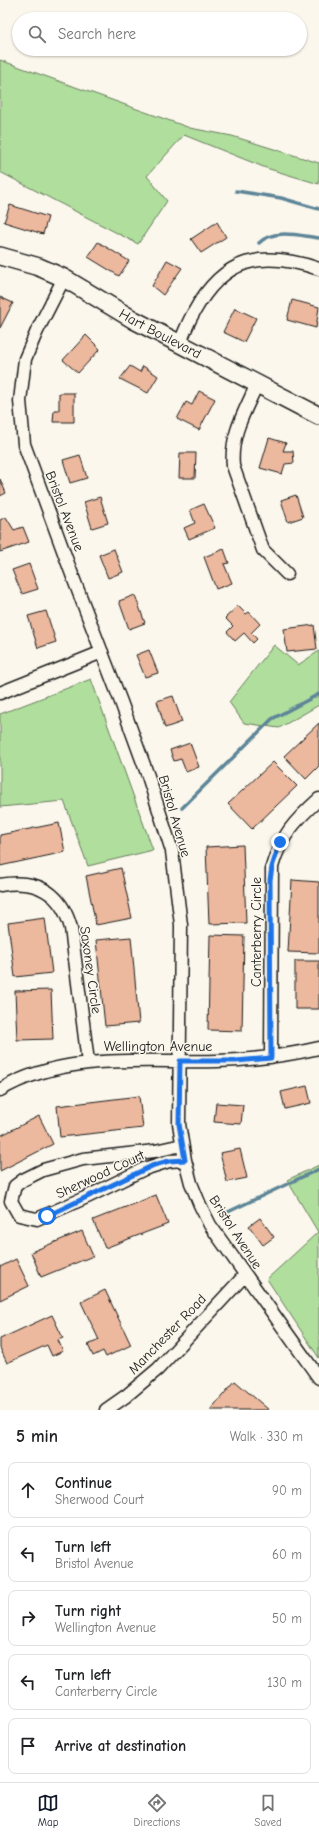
<!DOCTYPE html>
<html lang="en">
<head>
<meta charset="utf-8">
<style>
  body { margin:0; font-family:"Comic Neue",sans-serif; background:#f6f6f6; color:#202124 }
  .stop { position:absolute; width:12px; height:12px; margin:-9px; border:3px solid #1a73e8; border-radius:50%; background:#fff }
  .stop.end { background:#1a73e8; border-color:#fff; box-shadow:0 1px 4px #0008 }
  .list { margin:0; padding:0; list-style:none }
  h2 { display:flex; justify-content:space-between; align-items:center; height:52px; margin:0; padding:0 16px; font-size:17px }
  h2 small { font-size:13px; font-weight:400; color:#757577 }
  .list li { display:grid; grid-template-columns:26px 1fr auto; gap:12px; align-items:center; box-sizing:border-box; height:56px; margin:0 8px 8px; padding:0 8px; border:1px solid #e0e0e0; border-radius:8px }
  .list b { display:block; font-size:15px; white-space:nowrap }
  .list p { margin:0; font-size:13px; white-space:nowrap; color:#757577 }
  .list em { font-size:13px; font-style:normal; color:#757577 }
  .icon { flex:none; width:22px; height:22px; fill:none; stroke:currentColor; stroke-width:2; stroke-linecap:round; stroke-linejoin:round }
  .map { position:relative; flex:none; width:319px; height:1410px; overflow:hidden }
  .search { position:absolute; background:#fff; box-shadow:0 1px 3px #0004; left:12px; right:12px; top:12px; height:44px; display:flex; align-items:center; gap:10px; box-sizing:border-box; padding:0 14px; border-radius:22px; color:#757577; font-size:15px }
  .sheet { height:372px; background:#fff }
  nav { display:flex; justify-content:space-around; align-items:center; box-sizing:border-box; height:56px; border-top:1px solid #e0e0e0; background:#fff; font-size:11px; color:#757577 }
  nav a { display:grid; justify-items:center; gap:2px }
  nav .on { color:#111827 }
  .map>svg:first-child { display:block }
  .green { fill:#b0de9d; stroke:#667d5c }
  .lines { fill:none; stroke-linecap:round; stroke-linejoin:round }
  .stream { stroke:#5d8598; stroke-width:3.5 }
  .building { fill:#ecb89e; stroke:#1c1c1c }
  .street-casing { stroke:#1c1c1c; stroke-width:15 }
  .secondary-casing { stroke:#1c1c1c; stroke-width:20 }
  .street { stroke:#fbf7ec; stroke-width:12 }
  .secondary { stroke:#fbf7ec; stroke-width:17 }
  .route { stroke:#1a73e8; stroke-width:5 }
  .labels { text-anchor:middle; stroke-width:3; stroke-linejoin:round; paint-order:stroke }
  .street-label { font-size:14px; fill:#1c1c1c; stroke:#fbf7ec }
</style>
</head>
<body>
<div class="map">
<svg width="319" height="1410" viewBox="0 0 319 1410">
  <rect width="100%" height="100%" fill="#fbf7ec"/>
  <filter id="ink" filterUnits="userSpaceOnUse"><feTurbulence type="fractalNoise" baseFrequency=".025" numOctaves="2"/><feDisplacementMap in="SourceGraphic" scale="8" xChannelSelector="R" yChannelSelector="G"/><feConvolveMatrix kernelMatrix="1 2 1 2 8 2 1 2 1" color-interpolation-filters="sRGB"/></filter>
  <g filter="url(#ink)">
    <!-- green -->
    <path class="green" d="M0,60l190,68 42,8 87,27v21l-53,-16 -82,-33 -37,41 20,25 -29,43 -138,-72z
      M274,645l24,20 21,-14v54l-40,23 -35,-5 -15,-21z
      M91,679l62,171 -65,16 -24,-65 -64,6v-93z
      M319,1165v193l-52,-79 51,-47 -31,-52z"/>
    <g class="lines">
      <!-- stream -->
      <path class="stream" d="M236,191l45,7 38,11
        M259,243c14,-15 42,-7 60,-5
        M182,808l90,-89 47,-25
        M228,1212l91,-43"/>
    </g>
    <!-- building -->
    <path class="building" d="M10,205l38,12 -5,17 -39,-12z
      M217,222l9,15 -25,16 -10,-14z
      M98,242l31,19 -10,15 -31,-19z
      M167,260l15,8 -19,27 -11,-9z
      M0,297l13,6 -13,25z
      M292,300l27,7 -3,21 -29,-8z
      M235,308l21,10 -12,24 -21,-10z
      M86,335l14,14 -22,24 -15,-13z
      M130,366l10,6 3,-6 15,10 -10,17 -28,-14z
      M199,391l16,8 -16,31 -22,-11 9,-17 6,3z
      M59,393h15v29h-21l1,-12h5z
      M269,438l17,5 -3,8h10l1,12 -9,1 -3,10 -22,-6z
      M180,453h16l-1,25h-16z
      M80,455l7,23 -17,5 -7,-23z
      M0,479l6,14 -6,3z
      M296,495l7,22 -15,5 -7,-22z
      M100,497l8,26 -16,5 -8,-26z
      M204,504l11,24 -26,11 -5,-11 11,-5 -5,-13z
      M6,517l8,13 9,-3 6,15 -29,10v-32z
      M114,549l9,23 -15,6 -9,-23z
      M224,549l5,14 -5,1 8,19 -16,6 -12,-32z
      M29,564l9,25 -16,5 -10,-24z
      M135,595l10,28 -16,6 -10,-28z
      M238,606l8,8 3,-2 11,12 -9,9 6,6 -4,4 -9,-10 -9,8 -8,-9 6,-6 -8,-8z
      M46,611l10,31 -18,6 -10,-32z
      M314,625l3,24 -30,3 -3,-23z
      M149,650l9,23 -13,4 -9,-22z
      M173,696l9,26 -17,6 -8,-27z
      M319,723v43l-13,13 -22,-23z
      M190,743l9,24 -13,5 -5,-13 -7,2 -4,-11z
      M273,762l24,24 -45,43 -24,-25z
      M59,823l6,29 -65,14v-31z
      M243,845l3,78 -37,1 -3,-77z
      M121,868l11,50 -36,7 -10,-49z
      M292,880l27,2v71l-31,-1z
      M45,918l7,55 -37,4 -7,-54z
      M210,935l34,1 -2,95 -34,-1z
      M131,937l8,86 -34,3 -9,-86z
      M295,961h24v48h-24z
      M51,990l2,49 -36,1 -2,-49z
      M307,1086l4,17 -26,6 -4,-17z
      M139,1096l4,32 -83,9 -3,-31z
      M216,1103l27,2 -2,19 -27,-2z
      M39,1116l14,28 -53,27v-35z
      M240,1149l7,29 -20,4 -7,-29z
      M156,1195l12,29 -63,24 -12,-28z
      M260,1218l14,19 -11,8 -14,-19z
      M82,1231l11,25 -52,21 -10,-25z
      M16,1259l13,27 -29,14v-33z
      M105,1290l26,55 -25,12 -3,-6 -10,5 -5,-11 11,-5 -18,-38z
      M52,1315l11,23 -5,2 5,11 -11,5 -5,-11 -40,18 -7,-15v-9z
      M235,1381l34,29h-59z"/>
    <g class="lines">
      <defs>
        <path id="street" d="M64,278l-27,53 -12,28 -5,42 4,43 50,136 47,122 27,74 24,75 9,74 -2,199 6,36 6,23 9,22 10,20 109,153
          M180,343c4,-10 8,-21 14,-31 30,-55 68,-62 125,-43
          M257,384c-12,27 -27,51 -24,82l30,84 24,24
          M0,693l102,-41
          M0,885c37,-6 61,7 71,43l17,134
          M271,1057l1,-190c9,-32 24,-47 47,-68
          M0,1090c66,-39 144,-27 217,-29 35,-1 68,-5 102,-13
          M182,1145l-27,6 -72,8 -40,11 -20,10 -8,6 -4,15 8,14 18,4 50,-22 57,-28 25,-8 16,-1
          M106,1410l20,-14 32,-27 87,-94"/>
        <g id="secondary">
          <path id="s1" d="M0,256l39,11 25,11 70,42 185,96"/>
        </g>
      </defs>
      <!-- street casing -->
      <use href="#street" class="street-casing"/>
      <!-- secondary casing -->
      <use href="#secondary" class="secondary-casing"/>
      <!-- street -->
      <use href="#street" class="street"/>
      <!-- secondary -->
      <use href="#secondary" class="secondary"/>
    </g>
  </g>
  <g class="lines" filter="url(#ink)">
    <!-- route -->
    <path class="route" d="M47,1216l107,-51 15,-4 16,-1 -6,-36 1,-63h56l35,-3 -1,-178 2,-13 8,-25"/>
  </g>
  <g class="labels">
    <!-- street labels -->
    <g class="street-label">
      <text dy="5" stroke="none"><textPath href="#s1" startOffset="179">Hart Boulevard</textPath></text>
      <text transform="translate(65 511) rotate(69)" y="5">Bristol Avenue</text>
      <text transform="translate(175 816) rotate(74)" y="5">Bristol Avenue</text>
      <text transform="translate(256 932) rotate(-90)" y="5">Canterberry Circle</text>
      <text transform="translate(91 970) rotate(82)" y="5">Saxoney Circle</text>
      <text x="158" y="1051">Wellington Avenue</text>
      <text transform="translate(100 1174) rotate(-25)" y="5">Sherwood Court</text>
      <text transform="translate(236 1232) rotate(57)" y="5">Bristol Avenue</text>
      <text transform="translate(167 1334) rotate(-46)" y="5">Manchester Road</text>
    </g>
  </g>
</svg>
<div class="stop" style="left:47px;top:1216px"></div>
<div class="stop end" style="left:280px;top:842px"></div>
<div class="search"><svg class="icon" aria-label="search" viewBox="0 0 24 24"><circle cx="10" cy="10" r="6"/><path d="M15 15l6 6"/></svg>Search here</div>
</div>
<section class="sheet">
<h2>5 min<small>Walk · 330 m</small></h2>
<ul class="list">
<li><svg class="icon" aria-label="ahead" viewBox="0 0 24 24"><path d="M12 20V5M6 11l6-6 6 6"/></svg><div><b>Continue</b><p>Sherwood Court</p></div><em>90 m</em></li>
<li><svg class="icon" aria-label="left" viewBox="0 0 24 24"><path d="M17 20v-9H6M10 6l-5 5 5 5"/></svg><div><b>Turn left</b><p>Bristol Avenue</p></div><em>60 m</em></li>
<li><svg class="icon" aria-label="right" viewBox="0 0 24 24"><path d="M7 20v-9h11M14 6l5 5-5 5"/></svg><div><b>Turn right</b><p>Wellington Avenue</p></div><em>50 m</em></li>
<li><svg class="icon" aria-label="left" viewBox="0 0 24 24"><path d="M17 20v-9H6M10 6l-5 5 5 5"/></svg><div><b>Turn left</b><p>Canterberry Circle</p></div><em>130 m</em></li>
<li><svg class="icon" aria-label="arrive" viewBox="0 0 24 24"><path d="M6 21V4h12l-3 4 3 4H6"/></svg><div><b>Arrive at destination</b></div></li>
</ul>
</section>
<nav>
<a class="on"><svg class="icon" aria-label="map" viewBox="0 0 24 24"><path d="M3 6l6-2 6 2 6-2v14l-6 2-6-2-6 2zM9 4v14M15 6v14"/></svg>Map</a>
<a><svg class="icon" aria-label="directions" viewBox="0 0 24 24"><path d="M12 3l9 9-9 9-9-9zM9 14v-3h6M13 9l2 2-2 2"/></svg>Directions</a>
<a><svg class="icon" aria-label="saved" viewBox="0 0 24 24"><path d="M7 4h10v16l-5-4-5 4z"/></svg>Saved</a>
</nav>
</body>
</html>
